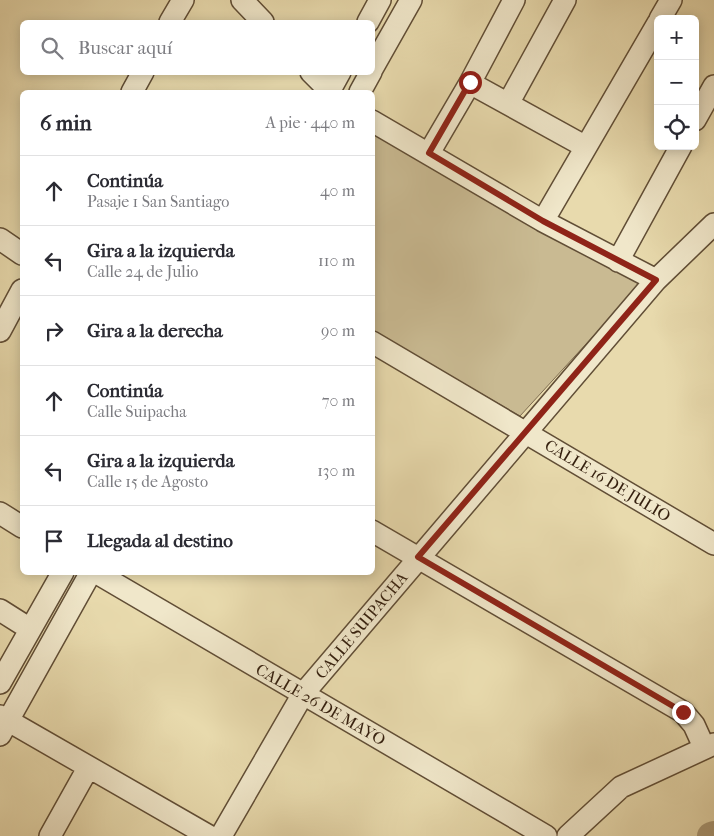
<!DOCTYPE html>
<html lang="es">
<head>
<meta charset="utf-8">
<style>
  body { margin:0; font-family:"IM FELL French Canon",serif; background:#f7f7f7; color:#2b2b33 }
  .controls { position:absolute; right:15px; top:15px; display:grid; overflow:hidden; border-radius:8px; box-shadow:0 2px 12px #0003 }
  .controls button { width:45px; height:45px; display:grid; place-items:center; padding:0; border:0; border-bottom:1px solid #e1e1e2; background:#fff; color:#2b2b33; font:25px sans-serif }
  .stop { position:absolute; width:15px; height:15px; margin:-11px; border:4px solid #8f2418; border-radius:50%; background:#fff }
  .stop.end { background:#8f2418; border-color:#fff; box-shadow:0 1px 5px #0008 }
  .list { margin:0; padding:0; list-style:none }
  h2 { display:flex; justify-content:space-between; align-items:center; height:65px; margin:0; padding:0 20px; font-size:21px }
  h2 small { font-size:16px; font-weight:400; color:#7c7c81 }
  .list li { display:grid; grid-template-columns:32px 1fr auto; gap:15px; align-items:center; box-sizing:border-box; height:70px; padding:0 20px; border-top:1px solid #e1e1e2 }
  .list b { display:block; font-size:19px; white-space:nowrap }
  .list p { margin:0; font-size:16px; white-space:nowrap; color:#7c7c81 }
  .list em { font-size:16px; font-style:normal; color:#7c7c81 }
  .icon { flex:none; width:28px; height:28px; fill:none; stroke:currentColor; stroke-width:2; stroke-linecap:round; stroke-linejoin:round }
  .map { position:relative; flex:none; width:714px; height:836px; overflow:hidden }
  .search { position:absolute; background:#fff; box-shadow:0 2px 12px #0003; left:20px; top:20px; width:355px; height:55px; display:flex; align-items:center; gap:12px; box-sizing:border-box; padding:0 18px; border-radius:8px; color:#7c7c81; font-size:19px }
  .panel { position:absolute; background:#fff; box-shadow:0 2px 12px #0003; left:20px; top:90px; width:355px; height:485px; border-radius:8px }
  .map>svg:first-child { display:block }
  .green { fill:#c9ba92; stroke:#7e6c50 }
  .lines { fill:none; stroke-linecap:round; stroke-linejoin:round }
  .river { stroke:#ab9a77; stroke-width:28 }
  .minor-casing { stroke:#614e36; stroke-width:24 }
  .minor { stroke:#f0e7ca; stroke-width:21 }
  .route { stroke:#8f2418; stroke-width:6 }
  .labels { text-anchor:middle; stroke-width:4.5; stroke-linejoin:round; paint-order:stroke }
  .street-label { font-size:16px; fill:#341f0e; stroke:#f0e7ca }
</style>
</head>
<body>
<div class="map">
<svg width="714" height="836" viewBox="0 0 714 836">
  <rect width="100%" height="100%" fill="#e8daad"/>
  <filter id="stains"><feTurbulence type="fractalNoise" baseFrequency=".004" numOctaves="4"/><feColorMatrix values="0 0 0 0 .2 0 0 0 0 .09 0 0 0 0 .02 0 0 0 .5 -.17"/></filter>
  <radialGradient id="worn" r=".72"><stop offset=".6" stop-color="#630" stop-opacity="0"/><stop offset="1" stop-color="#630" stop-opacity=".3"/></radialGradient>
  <!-- green -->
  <path class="green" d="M373,131l268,153 -121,132 -147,-85z"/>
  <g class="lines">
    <!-- river -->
    <path class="river" d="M711,836l3,-1"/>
    <defs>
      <path id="minor" d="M242,0l21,22
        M660,19l11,-19
        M170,22l13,-22
        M368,22l12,-22
        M372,69l39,-69
        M311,72l20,20
        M470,83l116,64
        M132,92l11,-20
        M329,92l11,-20
        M360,92l11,-20
        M509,102l56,-102
        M695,120l19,-34
        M372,121l171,100 113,59
        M429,153l41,-70 44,-83
        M543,221l115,-198
        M0,239l22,15
        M618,261l63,-115
        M0,331l22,-41
        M372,342l342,202
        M0,513l22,14
        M372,531l311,181 11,13 10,22
        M95,572l451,264
        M0,610l30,19
        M0,683l63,-111
        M0,716l209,120
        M0,735l91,-163
        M50,836l38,-68
        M221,836l82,-142 353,-414 58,-56
        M568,836l53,-49 93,-43"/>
    </defs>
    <!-- minor casing -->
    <use href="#minor" class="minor-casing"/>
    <!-- minor -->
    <use href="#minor" class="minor"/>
  </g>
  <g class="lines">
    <!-- route -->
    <path class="route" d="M470,82l-41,71 114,68 113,59 -238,277 265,155"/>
  </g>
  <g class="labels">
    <!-- street labels -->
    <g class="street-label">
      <text transform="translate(608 480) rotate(31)" y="6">CALLE 16 DE JULIO</text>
      <text transform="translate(361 625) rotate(-50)" y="6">CALLE SUIPACHA</text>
      <text transform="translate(321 704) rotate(30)" y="6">CALLE 26 DE MAYO</text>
    </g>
  </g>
  <rect width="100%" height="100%" filter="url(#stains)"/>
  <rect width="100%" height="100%" fill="url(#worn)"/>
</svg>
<div class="controls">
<button>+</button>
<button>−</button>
<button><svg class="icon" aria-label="locate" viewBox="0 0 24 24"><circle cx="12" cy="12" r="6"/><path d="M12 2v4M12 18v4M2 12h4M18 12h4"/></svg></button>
</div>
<div class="stop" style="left:470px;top:82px"></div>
<div class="stop end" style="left:683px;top:712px"></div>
<div class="search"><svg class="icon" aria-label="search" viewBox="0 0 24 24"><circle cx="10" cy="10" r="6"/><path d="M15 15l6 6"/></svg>Buscar aquí</div>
<section class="panel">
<h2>6 min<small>A pie · 440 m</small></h2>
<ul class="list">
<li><svg class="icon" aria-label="ahead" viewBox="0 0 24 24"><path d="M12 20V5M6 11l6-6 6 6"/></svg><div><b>Continúa</b><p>Pasaje 1 San Santiago</p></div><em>40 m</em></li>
<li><svg class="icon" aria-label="left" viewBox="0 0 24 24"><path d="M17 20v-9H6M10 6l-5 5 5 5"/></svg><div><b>Gira a la izquierda</b><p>Calle 24 de Julio</p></div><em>110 m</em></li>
<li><svg class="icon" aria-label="right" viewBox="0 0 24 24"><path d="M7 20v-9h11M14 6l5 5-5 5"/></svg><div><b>Gira a la derecha</b></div><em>90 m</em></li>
<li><svg class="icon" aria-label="ahead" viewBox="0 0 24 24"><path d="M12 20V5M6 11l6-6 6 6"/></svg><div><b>Continúa</b><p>Calle Suipacha</p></div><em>70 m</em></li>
<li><svg class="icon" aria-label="left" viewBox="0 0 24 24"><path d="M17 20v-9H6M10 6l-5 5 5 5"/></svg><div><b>Gira a la izquierda</b><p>Calle 15 de Agosto</p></div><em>130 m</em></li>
<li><svg class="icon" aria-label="arrive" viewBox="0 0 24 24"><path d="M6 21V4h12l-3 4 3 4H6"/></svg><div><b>Llegada al destino</b></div></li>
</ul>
</section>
</div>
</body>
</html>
